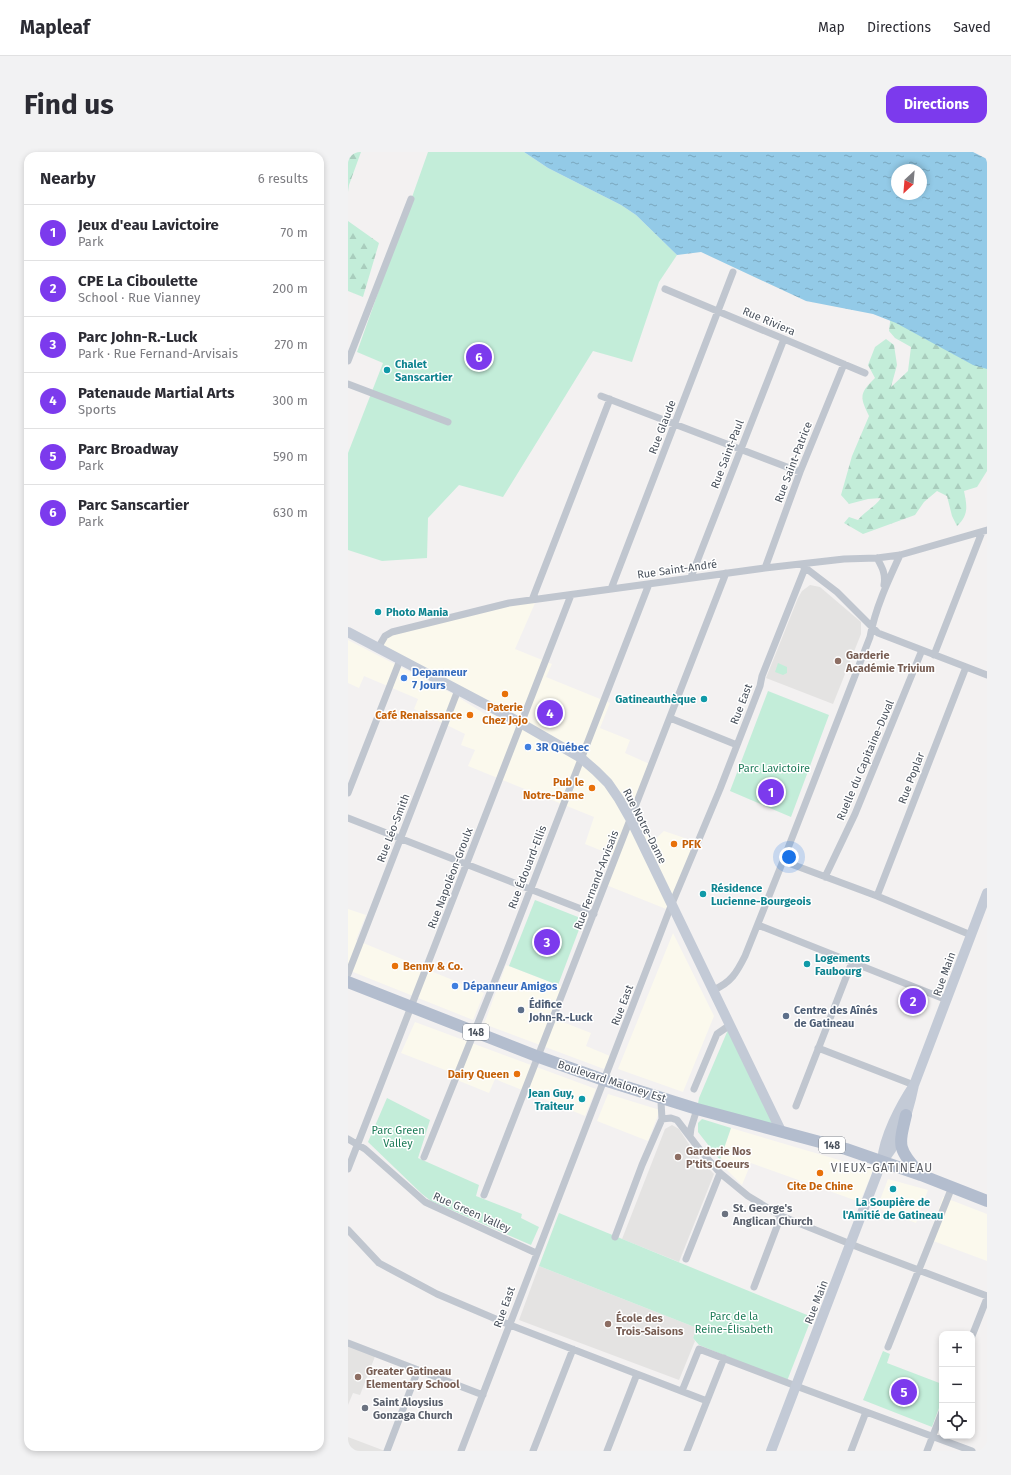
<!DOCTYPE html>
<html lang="en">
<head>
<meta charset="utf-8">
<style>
  body { margin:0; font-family:"Fira Sans",sans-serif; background:#f2f2f3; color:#2b2b33 }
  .controls { position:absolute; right:12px; bottom:12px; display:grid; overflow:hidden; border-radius:8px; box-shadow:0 2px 6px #0003 }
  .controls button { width:36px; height:36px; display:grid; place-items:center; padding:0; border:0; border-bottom:1px solid #e1e1e2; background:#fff; color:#2b2b33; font:20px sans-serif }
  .compass { position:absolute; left:543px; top:12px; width:36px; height:36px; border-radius:50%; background:#fff; box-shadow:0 2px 6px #0003; rotate:206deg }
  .you { position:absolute; left:441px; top:705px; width:14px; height:14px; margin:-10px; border:3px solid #fff; border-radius:50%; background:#1a73e8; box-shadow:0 0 0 6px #1a73e833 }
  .badge { display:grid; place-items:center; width:26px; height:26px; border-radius:50%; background:#7c3aed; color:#fff; font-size:13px; font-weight:700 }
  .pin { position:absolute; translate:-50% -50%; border:2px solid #fff; box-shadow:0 1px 4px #0006 }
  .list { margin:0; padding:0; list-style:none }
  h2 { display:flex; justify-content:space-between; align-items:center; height:52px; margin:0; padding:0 16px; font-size:17px }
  h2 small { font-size:13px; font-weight:400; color:#7c7c81 }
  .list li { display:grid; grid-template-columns:26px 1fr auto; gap:12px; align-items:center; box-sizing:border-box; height:56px; padding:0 16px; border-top:1px solid #e1e1e2 }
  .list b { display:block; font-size:15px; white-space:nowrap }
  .list p { margin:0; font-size:13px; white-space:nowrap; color:#7c7c81 }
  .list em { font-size:13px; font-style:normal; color:#7c7c81 }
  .icon { flex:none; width:22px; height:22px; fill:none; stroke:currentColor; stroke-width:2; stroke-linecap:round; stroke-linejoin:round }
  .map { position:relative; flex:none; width:639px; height:1299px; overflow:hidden; border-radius:12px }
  header { display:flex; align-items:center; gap:24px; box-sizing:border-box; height:56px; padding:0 20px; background:#fff; border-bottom:1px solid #e1e1e2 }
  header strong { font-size:19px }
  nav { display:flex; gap:22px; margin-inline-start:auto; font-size:14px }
  .intro { display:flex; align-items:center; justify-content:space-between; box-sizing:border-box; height:96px; padding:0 24px }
  h1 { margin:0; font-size:28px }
  .button { padding:10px 18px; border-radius:12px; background:#7c3aed; color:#fff; font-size:14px; font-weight:700 }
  main { display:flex; gap:24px; padding:0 24px }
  aside { flex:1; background:#fff; border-radius:12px; box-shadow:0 2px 6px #0003 }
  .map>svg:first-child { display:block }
  .commercial { fill:#fbf9ed }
  .education { fill:#e4e3e2 }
  .green { fill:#c3edd9 }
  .forest { fill:url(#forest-firs) }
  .water { fill:url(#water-ripples); fill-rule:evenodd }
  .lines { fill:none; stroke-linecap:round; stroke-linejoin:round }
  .street { stroke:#c0c6cf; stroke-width:7 }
  .secondary { stroke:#c3cad6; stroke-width:10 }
  .primary { stroke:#b3bdce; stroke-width:12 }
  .culture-dot { fill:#0f9aa8; stroke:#fff; stroke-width:1.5 }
  .education-dot { fill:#8d6e63; stroke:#fff; stroke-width:1.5 }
  .shop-dot { fill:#3f7fe0; stroke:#fff; stroke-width:1.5 }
  .food-dot { fill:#e8710a; stroke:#fff; stroke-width:1.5 }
  .service-dot { fill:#5c6f8a; stroke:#fff; stroke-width:1.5 }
  .worship-dot { fill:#6b7280; stroke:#fff; stroke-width:1.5 }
  .labels { text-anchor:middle; stroke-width:3; stroke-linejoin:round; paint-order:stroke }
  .shield { fill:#fff; stroke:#80868e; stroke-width:1 }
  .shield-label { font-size:10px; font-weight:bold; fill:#4a525d }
  .street-label { font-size:11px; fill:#4a525d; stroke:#fff }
  .culture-label { font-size:11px; font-weight:bold; fill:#0d838f; stroke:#fff; text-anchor:start }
  .education-label { font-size:11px; font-weight:bold; fill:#785e54; stroke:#fff; text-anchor:start }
  .shop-label { font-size:11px; font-weight:bold; fill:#366cbe; stroke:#fff; text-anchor:start }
  .food-label { font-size:11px; font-weight:bold; fill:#c56008; stroke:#fff; text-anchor:end }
  .park-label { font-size:11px; fill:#1e7c59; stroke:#fff }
  .service-label { font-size:11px; font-weight:bold; fill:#4e5e75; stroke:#fff; text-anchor:start }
  .worship-label { font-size:11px; font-weight:bold; fill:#5b616d; stroke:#fff; text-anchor:start }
  .neighbourhood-label { font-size:12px; letter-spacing:1px; fill:#5e6066; stroke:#fff }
</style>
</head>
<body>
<header>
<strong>Mapleaf</strong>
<nav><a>Map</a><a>Directions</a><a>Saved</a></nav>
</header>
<div class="intro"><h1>Find us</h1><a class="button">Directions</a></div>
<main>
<aside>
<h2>Nearby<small>6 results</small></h2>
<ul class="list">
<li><span class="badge">1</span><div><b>Jeux d'eau Lavictoire</b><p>Park</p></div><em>70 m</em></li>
<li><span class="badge">2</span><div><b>CPE La Ciboulette</b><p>School · Rue Vianney</p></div><em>200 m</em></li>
<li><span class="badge">3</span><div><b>Parc John-R.-Luck</b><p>Park · Rue Fernand-Arvisais</p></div><em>270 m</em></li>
<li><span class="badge">4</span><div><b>Patenaude Martial Arts</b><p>Sports</p></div><em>300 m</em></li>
<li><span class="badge">5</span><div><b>Parc Broadway</b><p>Park</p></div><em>590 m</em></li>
<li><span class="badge">6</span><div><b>Parc Sanscartier</b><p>Park</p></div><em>630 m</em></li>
</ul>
</aside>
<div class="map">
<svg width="639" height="1299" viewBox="0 0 639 1299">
  <defs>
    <pattern id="forest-firs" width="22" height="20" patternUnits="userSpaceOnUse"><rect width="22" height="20" fill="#c3edd9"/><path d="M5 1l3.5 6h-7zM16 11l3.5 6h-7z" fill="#a9cdbd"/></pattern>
    <pattern id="water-ripples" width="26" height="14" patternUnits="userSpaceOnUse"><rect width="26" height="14" fill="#93cae7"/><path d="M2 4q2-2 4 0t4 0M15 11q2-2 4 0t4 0" fill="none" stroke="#7aa7be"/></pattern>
  </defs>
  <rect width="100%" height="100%" fill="#f3f1f1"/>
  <!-- commercial -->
  <path class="commercial" d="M184,448l3,3 -20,46 37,15 -6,13 64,26 -10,25 30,12 -5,13 29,13 -18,48 16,28 12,-11 32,11 -30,67 -60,-24 11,-28 -32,-13 9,-27 -126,-51 7,-16 -14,-5 4,-11 -51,-25 4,-10 -54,-23 -5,12 -11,-5v-43l105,54 35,22 4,-8 -114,-60 7,-12z
    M0,757l18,6 -10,25 128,53 -11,27 -125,-50z
    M325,781l41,83 -31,76 -65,-23z
    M158,813l59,23 -10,31 36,14 -5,13 24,10 -6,13 -120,-45z
    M67,870l181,67 -11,27 -90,-37 -6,14 -37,-15 1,-5 -52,-20z
    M260,942l52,16 -12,31 -51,-20z
    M383,976l142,42 -13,32 -109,-39 -9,22 -23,-23z
    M540,1027l40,11 -12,33 -39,-15z
    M595,1045l44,17v47l-59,-22z"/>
  <!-- education -->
  <path class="education" d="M462,433l10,2 41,35v12l-28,70 -67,-26 32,-80 4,-7z
    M324,973l7,4 17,26 18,19 -35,88 -57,-23 43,-110z
    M191,1114l158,62 -4,10 2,3 -16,39 -160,-60z
    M0,1191l28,11 -16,41 -7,-2 -5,12z
    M0,1285l37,14h-37z"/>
  <!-- green -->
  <path class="green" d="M80,0h96l24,16 73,37 15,10 41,40 -18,27 -27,80 -39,-11 -90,146 -44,-12 -31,33 -1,40 -45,3 -34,-11v-97l35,-90 -26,-11z
    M430,511l9,4v6l-4,2 -8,-3z
    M420,539l61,24 -38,102 -61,-26z
    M187,748l48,19 -25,66 -49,-19z
    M382,873l51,106 -84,-22 2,-11z
    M39,946l43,22 -12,38 61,27 -3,11 46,18 -1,4 18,9 -8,18 -100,-44 -9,-7 -54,-52z
    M354,967l29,9 -11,32 -22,-28v-9z
    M211,1061l253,104 -25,64 -88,-36 -6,-7 4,-10 -158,-62z
    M535,1199l7,3 -3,9 55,21v16l-10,27 -69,-27z"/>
  <!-- forest -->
  <path class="forest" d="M0,0h13l-12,33 -1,7z
    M0,69l31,22 -16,54 -15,-6z
    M543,161l96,46v112l-10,16 -13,4c3,15 5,24 -7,35l-5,-10 -5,-20 -10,-5 -13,11 -9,13 -52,19 -19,-11 5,-6 9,3c7,-9 17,-13 23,-22l-13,1 -19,5 -8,-9 11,-39 17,-40c-10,-20 -9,-23 6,-38l-7,-13 7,-18 11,-8 8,6 3,20 -6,22 17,-16 3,-24 -16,-9 -6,-7z"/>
  <!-- water -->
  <path class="water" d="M176,0h449l14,7v210l-14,-4 -77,-42 -23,-9 -67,-13 -105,-49 -24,3 -41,-40 -15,-10 -73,-37zM549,18h24v24h-24z"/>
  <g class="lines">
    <!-- street -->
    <path class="street" d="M317,137l200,84
      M0,209l63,-162
      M0,232l100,38
      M253,244l199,76
      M529,406c5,9 9,16 7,27
      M455,414l34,26 41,41 109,42
      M417,416l35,-96 44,-108
      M343,425l93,-238
      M263,437l122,-317
      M184,448l78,-201
      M30,496l7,-12 7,-4 117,-29 256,-35 79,-9 33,-1 23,-3 87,-25
      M586,503l48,-123
      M322,566l67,27
      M0,641l52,-133
      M0,666l246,96
      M435,709l94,35 94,39
      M477,725l30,-63 67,-164
      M529,744l89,-229
      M410,773l189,75
      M0,822l110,-284
      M365,838c18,-7 24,-18 32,-34l38,-95 87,-224c5,-28 18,-56 30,-82
      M470,896l96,37
      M346,937l23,-55 13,-9
      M448,954l56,-144
      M314,967l9,-1 6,2 23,30 20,23 28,23 33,20 82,33 124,47
      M342,984l1,-8 6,-19
      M0,987l17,10 60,53 111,51
      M76,1005l78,-194 147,-379
      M0,1017l223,-574
      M136,1043l242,-622
      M0,1078l31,33 58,31 73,31 197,76
      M267,1085l27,-72 20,-46 -1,-17 -2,-5
      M338,1107l34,-86
      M406,1135l27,-71
      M624,1184l15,-38
      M0,1191l135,52
      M540,1195l64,-160
      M334,1239l17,-42 97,37 176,65
      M39,1299l31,-81
      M113,1299l210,-545 49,-117 40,-103 2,-10 43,-108
      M185,1299l40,-102
      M259,1299l30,-77
      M339,1299l37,-93
      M503,1299l15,-39
      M579,1299l15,-39"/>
    <!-- secondary -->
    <path class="secondary" d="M0,480l169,89 64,37 15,13 12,12 11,16 12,21 150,311
      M534,1009c17,-17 27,-52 32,-76l73,-192
      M423,1299l111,-290c2,-24 18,-55 32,-76"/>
    <!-- primary -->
    <path class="primary" d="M0,830l191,75 65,23 93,29 149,40 75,26 66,26
      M558,963c-8,33 -8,33 14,59"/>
  </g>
  <!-- markers -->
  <g class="culture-dot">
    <circle cx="39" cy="218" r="4"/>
    <circle cx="30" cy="460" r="4"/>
    <circle cx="356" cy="547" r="4"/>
    <circle cx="355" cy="742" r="4"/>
    <circle cx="459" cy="812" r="4"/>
    <circle cx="234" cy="947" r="4"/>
    <circle cx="545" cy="1037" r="4"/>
  </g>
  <g class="education-dot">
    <circle cx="490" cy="509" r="4"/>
    <circle cx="330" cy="1005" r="4"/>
    <circle cx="260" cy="1172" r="4"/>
    <circle cx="10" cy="1225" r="4"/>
  </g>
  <g class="shop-dot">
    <circle cx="56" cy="526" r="4"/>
    <circle cx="180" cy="595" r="4"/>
    <circle cx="107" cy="834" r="4"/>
  </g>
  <g class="food-dot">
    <circle cx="157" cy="542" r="4"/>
    <circle cx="122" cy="563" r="4"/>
    <circle cx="244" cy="636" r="4"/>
    <circle cx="326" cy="692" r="4"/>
    <circle cx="47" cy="814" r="4"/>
    <circle cx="169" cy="922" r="4"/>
    <circle cx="472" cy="1021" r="4"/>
  </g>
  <g class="service-dot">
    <circle cx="173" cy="858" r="4"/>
    <circle cx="438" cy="864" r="4"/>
  </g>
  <g class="worship-dot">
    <circle cx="377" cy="1062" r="4"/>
    <circle cx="17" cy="1256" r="4"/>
  </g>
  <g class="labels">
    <!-- shield labels -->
    <g class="shield">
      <rect x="115" y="872" width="26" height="16" rx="3"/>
      <rect x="471" y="985" width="26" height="16" rx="3"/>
    </g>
    <g class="shield-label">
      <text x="128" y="884">148</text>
      <text x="484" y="997">148</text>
    </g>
    <!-- street labels -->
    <g class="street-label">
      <text transform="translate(421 169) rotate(23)" y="4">Rue Riviera</text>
      <text transform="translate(314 275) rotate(-69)" y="4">Rue Glaude</text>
      <text transform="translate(379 302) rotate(-69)" y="4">Rue Saint-Paul</text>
      <text transform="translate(445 310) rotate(-69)" y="4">Rue Saint-Patrice</text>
      <text transform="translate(329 417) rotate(-8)" y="4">Rue Saint-André</text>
      <text transform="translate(393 552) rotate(-69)" y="4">Rue East</text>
      <text transform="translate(517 608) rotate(-67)" y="4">Ruelle du Capitaine-Duval</text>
      <text transform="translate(563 626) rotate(-69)" y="4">Rue Poplar</text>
      <text transform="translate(297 674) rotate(63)" y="4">Rue Notre-Dame</text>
      <text transform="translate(45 676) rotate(-69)" y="4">Rue Léo-Smith</text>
      <text transform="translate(179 715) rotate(-69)" y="4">Rue Édouard-Ellis</text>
      <text transform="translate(102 726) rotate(-69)" y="4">Rue Napoléon-Groulx</text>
      <text transform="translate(248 728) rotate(-69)" y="4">Rue Fernand-Arvisais</text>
      <text transform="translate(596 822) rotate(-70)" y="4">Rue Main</text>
      <text transform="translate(274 853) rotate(-69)" y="4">Rue East</text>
      <text transform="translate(264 929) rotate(18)" y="4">Boulevard Maloney Est</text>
      <text transform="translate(124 1060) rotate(24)" y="4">Rue Green Valley</text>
      <text transform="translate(468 1150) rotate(-69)" y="4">Rue Main</text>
      <text transform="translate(156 1155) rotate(-70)" y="4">Rue East</text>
    </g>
    <!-- culture labels -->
    <g class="culture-label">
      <text x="47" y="216">Chalet<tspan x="47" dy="13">Sanscartier</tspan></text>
      <text x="38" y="464">Photo Mania</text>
      <text x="348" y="551" text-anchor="end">Gatineauthèque</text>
      <text x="363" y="740">Résidence<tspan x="363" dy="13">Lucienne-Bourgeois</tspan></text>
      <text x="467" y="810">Logements<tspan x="467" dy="13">Faubourg</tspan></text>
      <text x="226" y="945" text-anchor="end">Jean Guy,<tspan x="226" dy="13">Traiteur</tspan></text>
      <text x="545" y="1054" text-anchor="middle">La Soupière de<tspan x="545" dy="13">l'Amitié de Gatineau</tspan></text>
    </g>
    <!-- education labels -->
    <g class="education-label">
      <text x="498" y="507">Garderie<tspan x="498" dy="13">Académie Trivium</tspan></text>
      <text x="338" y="1003">Garderie Nos<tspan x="338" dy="13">P'tits Coeurs</tspan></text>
      <text x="268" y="1170">École des<tspan x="268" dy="13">Trois-Saisons</tspan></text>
      <text x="18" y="1223">Greater Gatineau<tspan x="18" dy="13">Elementary School</tspan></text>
    </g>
    <!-- shop labels -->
    <g class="shop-label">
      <text x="64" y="524">Depanneur<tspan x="64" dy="13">7 Jours</tspan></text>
      <text x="188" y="599">3R Québec</text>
      <text x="115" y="838">Dépanneur Amigos</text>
    </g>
    <!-- food labels -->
    <g class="food-label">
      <text x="157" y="559" text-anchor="middle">Paterie<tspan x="157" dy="13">Chez Jojo</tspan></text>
      <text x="114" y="567">Café Renaissance</text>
      <text x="236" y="634">Pub le<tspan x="236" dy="13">Notre-Dame</tspan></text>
      <text x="334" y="696" text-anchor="start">PFK</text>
      <text x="55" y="818" text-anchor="start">Benny &amp; Co.</text>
      <text x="161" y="926">Dairy Queen</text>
      <text x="472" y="1038" text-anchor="middle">Cite De Chine</text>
    </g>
    <!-- park labels -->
    <g class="park-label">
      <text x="426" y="620">Parc Lavictoire</text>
      <text x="50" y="982">Parc Green<tspan x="50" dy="13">Valley</tspan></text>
      <text x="386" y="1168">Parc de la<tspan x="386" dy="13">Reine-Élisabeth</tspan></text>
    </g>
    <!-- service labels -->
    <g class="service-label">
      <text x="181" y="856">Édifice<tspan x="181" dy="13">John-R.-Luck</tspan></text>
      <text x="446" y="862">Centre des Aînés<tspan x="446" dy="13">de Gatineau</tspan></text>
    </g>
    <!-- worship labels -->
    <g class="worship-label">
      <text x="385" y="1060">St. George's<tspan x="385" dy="13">Anglican Church</tspan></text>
      <text x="25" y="1254">Saint Aloysius<tspan x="25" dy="13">Gonzaga Church</tspan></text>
    </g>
    <!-- neighbourhood labels -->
    <g class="neighbourhood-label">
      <text x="534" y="1020">VIEUX-GATINEAU</text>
    </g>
  </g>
</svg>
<div class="controls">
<button>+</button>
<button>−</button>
<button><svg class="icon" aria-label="locate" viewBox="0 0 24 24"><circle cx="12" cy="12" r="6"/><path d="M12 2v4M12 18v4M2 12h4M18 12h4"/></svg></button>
</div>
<svg class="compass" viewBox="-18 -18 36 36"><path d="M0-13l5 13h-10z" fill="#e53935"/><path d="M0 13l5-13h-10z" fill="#7c7c81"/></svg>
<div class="you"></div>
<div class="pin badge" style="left:423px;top:640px">1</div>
<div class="pin badge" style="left:565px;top:849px">2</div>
<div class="pin badge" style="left:199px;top:790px">3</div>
<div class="pin badge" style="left:202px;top:561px">4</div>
<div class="pin badge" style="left:556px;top:1240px">5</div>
<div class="pin badge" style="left:131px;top:205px">6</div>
</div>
</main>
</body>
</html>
